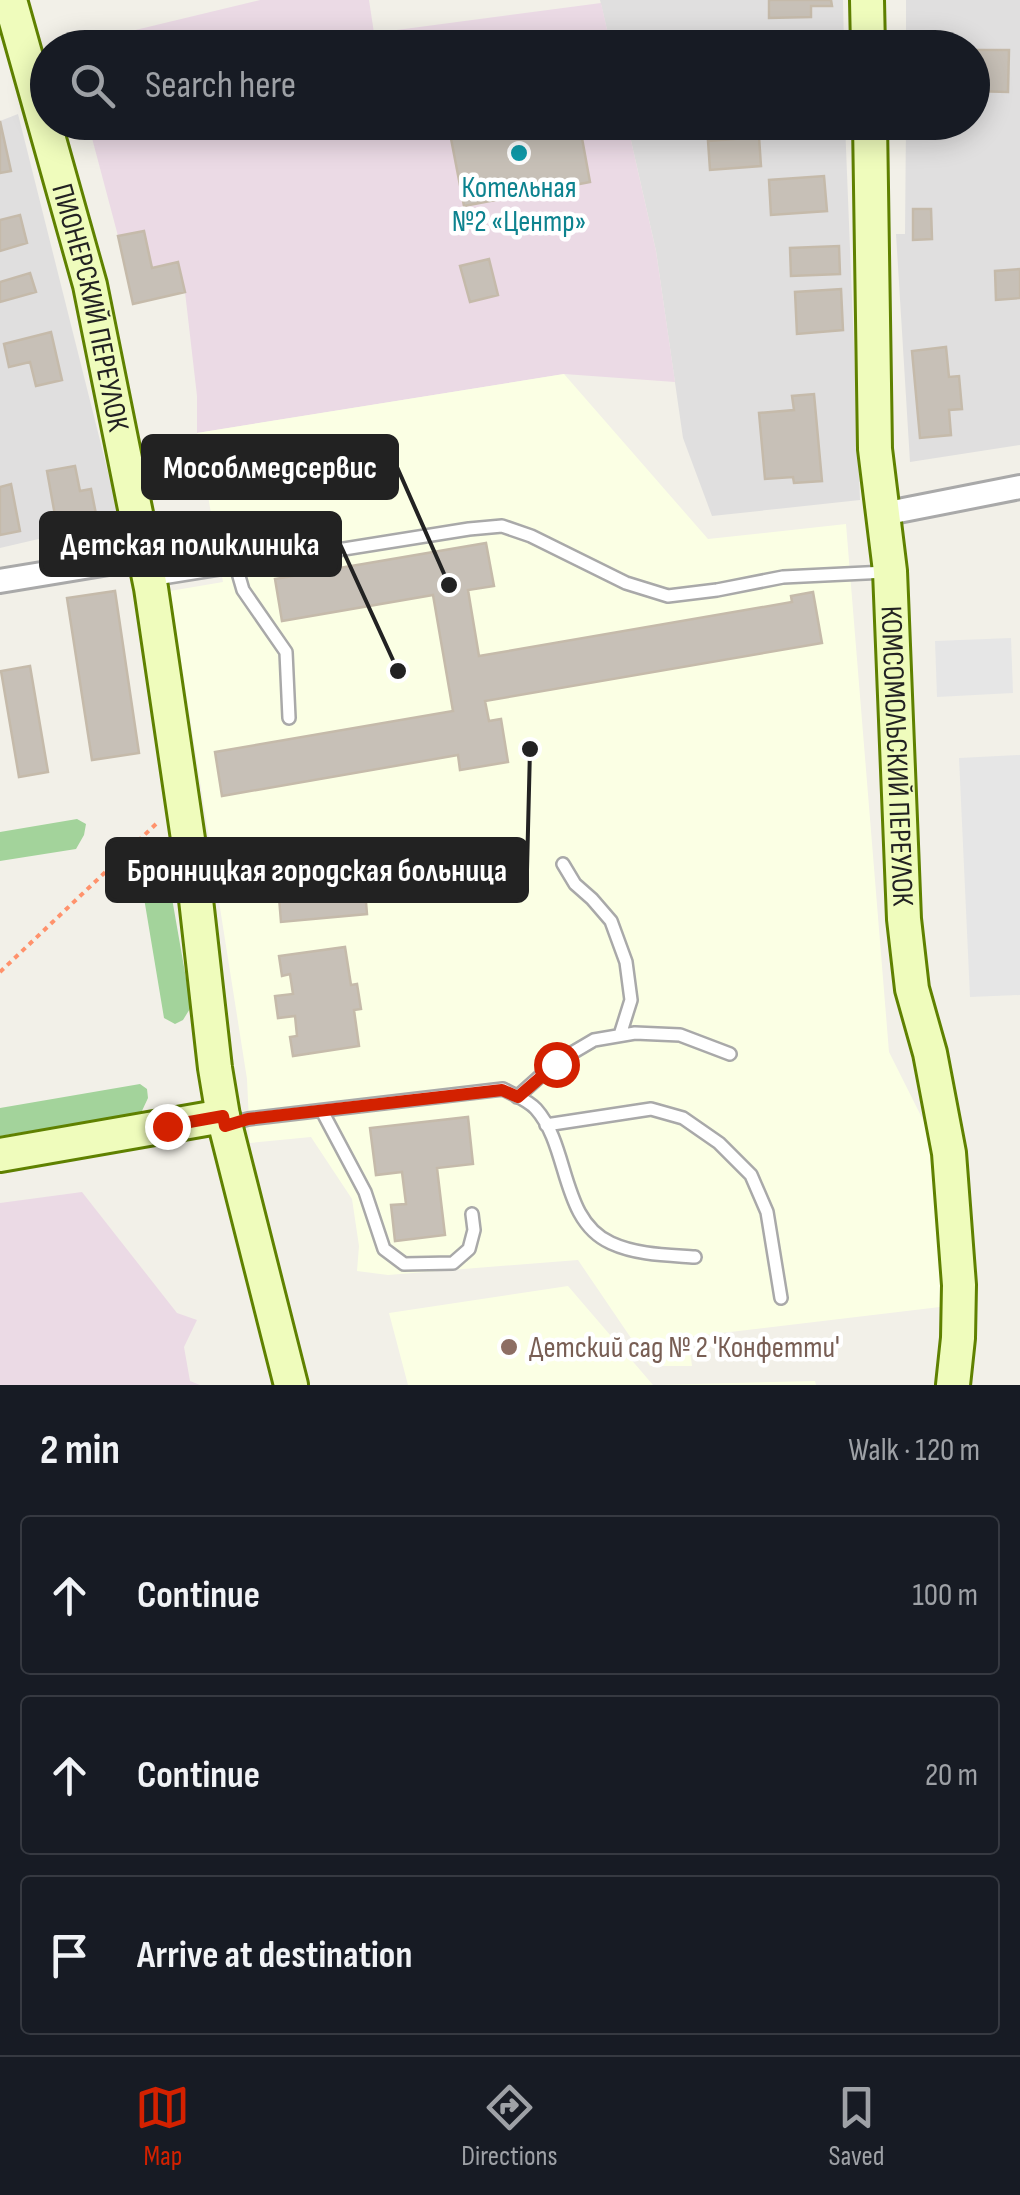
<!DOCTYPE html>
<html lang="en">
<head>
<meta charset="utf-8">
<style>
  body { margin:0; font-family:"Sofia Sans Condensed",sans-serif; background:#20242c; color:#f1f3f6 }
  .stop { position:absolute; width:30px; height:30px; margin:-22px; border:8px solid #d32100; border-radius:50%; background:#fff }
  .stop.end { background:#d32100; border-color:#fff; box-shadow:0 2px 10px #0008 }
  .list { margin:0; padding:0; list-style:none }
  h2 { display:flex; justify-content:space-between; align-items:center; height:130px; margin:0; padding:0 40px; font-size:42px }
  h2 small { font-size:32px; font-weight:400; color:#9ea1a6 }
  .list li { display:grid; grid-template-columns:65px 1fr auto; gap:30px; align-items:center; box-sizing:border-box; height:160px; margin:0 20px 20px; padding:0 20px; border:2px solid #363941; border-radius:10px }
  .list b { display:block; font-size:38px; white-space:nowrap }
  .list em { font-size:32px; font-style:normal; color:#9ea1a6 }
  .icon { flex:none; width:55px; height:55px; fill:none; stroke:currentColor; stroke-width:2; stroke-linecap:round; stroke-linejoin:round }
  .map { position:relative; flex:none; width:1020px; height:1385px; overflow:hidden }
  .search { position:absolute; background:#171b24; box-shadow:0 5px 25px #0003; left:30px; right:30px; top:30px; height:110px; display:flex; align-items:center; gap:25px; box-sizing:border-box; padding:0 35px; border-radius:55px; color:#9ea1a6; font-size:38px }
  .sheet { height:670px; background:#171b24 }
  nav { display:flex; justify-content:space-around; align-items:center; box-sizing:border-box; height:140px; border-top:2px solid #363941; background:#171b24; font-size:28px; color:#9ea1a6 }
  nav a { display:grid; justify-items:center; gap:5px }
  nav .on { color:#d32100 }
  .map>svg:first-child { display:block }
  .residential { fill:#e0dfdf }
  .industrial { fill:#ebdae5 }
  .education { fill:#fbffe4 }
  .forest { fill:#a3d39b }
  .parking { fill:#e6e6e6 }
  .building { fill:#c7c0b7; stroke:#c5baaa; stroke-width:2.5 }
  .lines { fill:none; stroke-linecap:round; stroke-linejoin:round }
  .lane-casing { stroke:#a9a9a9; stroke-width:16 }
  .street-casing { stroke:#a9a9a9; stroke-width:28 }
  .secondary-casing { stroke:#5f8100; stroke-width:38 }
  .path { stroke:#ff926c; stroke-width:4; stroke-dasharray:5 5; stroke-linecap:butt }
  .lane { stroke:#fff; stroke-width:11 }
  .street { stroke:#fff; stroke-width:22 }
  .secondary { stroke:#effcbc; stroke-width:32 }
  .route { stroke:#d32100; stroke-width:12 }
  .culture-dot { fill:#0f9aa8; stroke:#fff; stroke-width:4 }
  .education-dot { fill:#8d6e63; stroke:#fff; stroke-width:4 }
  .labels { text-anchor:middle; stroke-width:9; stroke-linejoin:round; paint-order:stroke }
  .culture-label { font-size:30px; fill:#0d838f; stroke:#fff }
  .street-label { font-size:30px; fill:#222; stroke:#fff }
  .education-label { font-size:30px; fill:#785e54; stroke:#fff; text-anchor:start }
  .leader { fill:none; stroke:#222; stroke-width:4 }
  .callout-dot { fill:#222; stroke:#fff; stroke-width:4 }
  .callout { fill:#222; stroke:#222; stroke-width:4 }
  .callout-label { font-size:32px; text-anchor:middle; font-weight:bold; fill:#fff }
</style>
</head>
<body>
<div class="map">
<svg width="1020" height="1385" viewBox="0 0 1020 1385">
  <rect width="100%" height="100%" fill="#f2f0e8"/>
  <!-- residential -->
  <path class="residential" d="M600,0h243l1,47h-233z
    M906,0h114v445l-110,17 -14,-228h9l1,-111 66,-1v-74l-66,-1z
    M18,114l102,406 -120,28v-427z
    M627,123h218l15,377 -148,16 -29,-78 -27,-187z"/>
  <!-- industrial -->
  <path class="industrial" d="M260,0h109l5,33 227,-30 10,44 -542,-1z
    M88,123h539l29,128 19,131 -111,-8 -367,59v-37l-12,-104 -7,-30 -26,6 -8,-37 -26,5z
    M82,1192l95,121 20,7 -13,27 6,34 10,4h-200v-182z"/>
  <!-- education -->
  <path class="education" d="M564,374l144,165 138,-15 43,528 37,74 16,95 -2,86 -252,30 4,29h-42l-72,-106 -190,15 -31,-4 2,-25 -7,-47 -41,-62 -61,6 -3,-64 -77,-488 53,-9 -26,-149z
    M568,1286l85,99 162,-4 1,4h-408l-19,-72z"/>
  <!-- forest -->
  <path class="forest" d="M77,819l9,5 -2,11 -8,14 -76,12v-29z
    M153,857l13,7 25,143 -8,13 -8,4 -11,-6 -25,-150z
    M140,1084l7,5 1,9 -7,15 -141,23v-28z"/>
  <!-- parking -->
  <path class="parking" d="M1011,638l2,55 -76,4 -2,-56z
    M1020,755v240l-50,2 -11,-239z"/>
  <!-- building -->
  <path class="building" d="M769,0h62l1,6h-21v11l-42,1z
    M972,50h37l-1,42 -36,-1z
    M0,121l11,50 -11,2z
    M276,122h36v5l-34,6z
    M579,122l11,60 -126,24 -16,-83z
    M759,137l2,29 -51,4 -2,-29z
    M824,176l3,35 -56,4 -2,-35z
    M913,209h18l1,30 -19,1z
    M20,215l7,28 -27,8v-31z
    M144,231l8,37 26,-6 7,30 -52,12 -15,-68z
    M839,246l1,28 -49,2 -1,-28z
    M489,259l9,36 -28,7 -10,-36z
    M1020,269v29l-24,2 -1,-29z
    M30,273l6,19 -36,10v-20z
    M841,289l2,41 -46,4 -2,-42z
    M51,332l11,48 -26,6 -6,-24 -21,5 -5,-23z
    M946,347l3,30 10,-1 3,33 -13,1 2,25 -31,3 -8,-87z
    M814,394l8,87 -28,2 -1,-6 -28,2 -6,-66 35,-3 -2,-14z
    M75,466l5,25 11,-2 5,25 -40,7 -9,-50z
    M11,484l9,47 -20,4v-48z
    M486,543l8,43 -26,4 11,66 313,-54 -1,-6 22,-4 9,51 -337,58 4,20 12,-2 7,43 -48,8 -2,-15 -236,41 -7,-44 238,-41 -20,-116 -151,26 -7,-42z
    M115,591l24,162 -47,7 -25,-162z
    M30,666l18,106 -29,5 -18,-106z
    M364,878l3,36 -86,8 -3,-37z
    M345,947l6,38 6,-1 4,25 -7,1 5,36 -66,10 -3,-19 7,-1 -2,-20 -17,2 -3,-22 18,-2 -3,-20 -8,2 -3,-20z
    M468,1117l5,47 -36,4 8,67 -50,6 -4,-36 15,-1 -4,-32 -26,3 -6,-47z"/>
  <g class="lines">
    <defs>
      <path id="lane" d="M236,566l7,24 43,62 3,66
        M150,580l319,-51 33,-3 29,10 95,47 42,13 49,-6 66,-13 103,-5
        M563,864l12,20 17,15 19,22 15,41 5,38 -11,35
        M517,1097l38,-34 39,-23 41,-7 45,2 50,19
        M322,1111l43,81 19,57 20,15 49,-1 16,-14 5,-19 -2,-16
        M229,1124l19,-5 255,-30c11,6 25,11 33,20 34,38 24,111 75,134 26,12 56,12 84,14
        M546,1125l105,-16 32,9 36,25 32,32 16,37 14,86"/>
      <path id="street" d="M883,514l137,-27
        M0,581l145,-24"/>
      <g id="secondary">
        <path id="s1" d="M10,0l80,285 61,303 42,285 22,195 8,48 68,269"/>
        <path d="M867,0l1,48"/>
        <path id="s2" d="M870,122l5,327 15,122 14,348 8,70 18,64 19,100 10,132 -1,53 -5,47"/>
        <path d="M0,1155l223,-39"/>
      </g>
    </defs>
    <!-- lane casing -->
    <use href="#lane" class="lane-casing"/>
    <!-- street casing -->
    <use href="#street" class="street-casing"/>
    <!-- secondary casing -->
    <use href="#secondary" class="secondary-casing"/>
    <!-- path -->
    <path class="path" d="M0,972l156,-148"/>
    <!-- lane -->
    <use href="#lane" class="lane"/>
    <!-- street -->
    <use href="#street" class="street"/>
    <!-- secondary -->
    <use href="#secondary" class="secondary"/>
  </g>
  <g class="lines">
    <!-- route -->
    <path class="route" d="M167,1126l56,-10 2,10 23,-7 254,-29 16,7 38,-33"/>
  </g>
  <!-- markers -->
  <circle class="culture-dot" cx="519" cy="153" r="10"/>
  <circle class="education-dot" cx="509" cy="1347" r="10"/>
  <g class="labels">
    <!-- culture labels -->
    <g class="culture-label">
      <text x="519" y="197">Котельная<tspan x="519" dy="34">№2 «Центр»</tspan></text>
    </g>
    <!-- street labels -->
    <g class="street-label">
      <text dy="10" stroke="none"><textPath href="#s1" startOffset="318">ПИОНЕРСКИЙ ПЕРЕУЛОК</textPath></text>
      <text dy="10" stroke="none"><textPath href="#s2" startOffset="635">КОМСОМОЛЬСКИЙ ПЕРЕУЛОК</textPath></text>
    </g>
    <!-- education labels -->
    <g class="education-label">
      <text x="529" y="1357">Детский сад № 2 'Конфетти'</text>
    </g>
  </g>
  <!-- callouts -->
  <path class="leader" d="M449 585L397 467M398 671L340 544M530 749L527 870"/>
  <g class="callout-dot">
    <circle cx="449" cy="585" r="10"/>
    <circle cx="398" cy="671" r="10"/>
    <circle cx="530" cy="749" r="10"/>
  </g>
  <g class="callout">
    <rect x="143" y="436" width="254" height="62" rx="10"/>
    <rect x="41" y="513" width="299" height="62" rx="10"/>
    <rect x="107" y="839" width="420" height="62" rx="10"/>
  </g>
  <g class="callout-label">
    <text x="270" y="478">Мособлмедсервис</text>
    <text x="190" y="555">Детская поликлиника</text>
    <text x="317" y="881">Бронницкая городская больница</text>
  </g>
</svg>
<div class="stop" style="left:556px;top:1064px"></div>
<div class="stop end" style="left:167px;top:1126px"></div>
<div class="search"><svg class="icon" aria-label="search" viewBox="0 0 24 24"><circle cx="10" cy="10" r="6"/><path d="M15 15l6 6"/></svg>Search here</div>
</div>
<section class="sheet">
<h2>2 min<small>Walk · 120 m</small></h2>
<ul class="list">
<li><svg class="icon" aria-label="ahead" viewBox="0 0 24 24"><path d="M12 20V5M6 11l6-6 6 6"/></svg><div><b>Continue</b></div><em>100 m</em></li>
<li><svg class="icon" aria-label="ahead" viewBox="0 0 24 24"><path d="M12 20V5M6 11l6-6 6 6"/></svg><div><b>Continue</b></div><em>20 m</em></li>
<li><svg class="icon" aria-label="arrive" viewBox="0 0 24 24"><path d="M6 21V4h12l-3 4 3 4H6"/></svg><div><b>Arrive at destination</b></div></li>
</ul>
</section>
<nav>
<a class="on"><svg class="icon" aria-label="map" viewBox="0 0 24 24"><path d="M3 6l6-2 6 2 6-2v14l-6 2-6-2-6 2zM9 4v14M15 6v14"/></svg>Map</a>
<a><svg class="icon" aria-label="directions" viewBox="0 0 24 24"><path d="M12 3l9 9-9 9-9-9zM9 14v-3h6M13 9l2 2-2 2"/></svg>Directions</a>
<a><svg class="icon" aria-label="saved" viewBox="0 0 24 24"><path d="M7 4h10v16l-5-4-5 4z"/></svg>Saved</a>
</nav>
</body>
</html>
